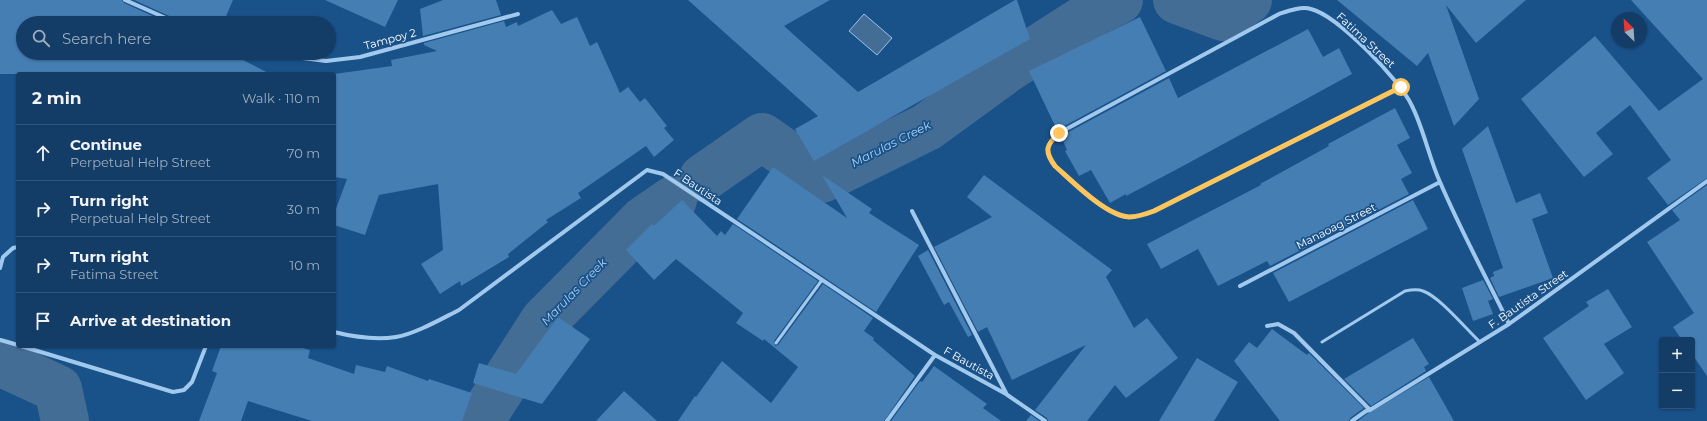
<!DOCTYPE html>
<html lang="en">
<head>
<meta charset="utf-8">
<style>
  body { margin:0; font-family:Montserrat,sans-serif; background:#204870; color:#f1f3f6 }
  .controls { position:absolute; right:12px; bottom:12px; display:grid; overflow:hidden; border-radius:4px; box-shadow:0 1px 3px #0004 }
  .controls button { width:36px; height:36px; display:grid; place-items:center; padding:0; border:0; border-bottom:1px solid #32567b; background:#133d67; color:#f1f3f6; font:20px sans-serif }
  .compass { position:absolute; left:1611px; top:12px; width:36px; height:36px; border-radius:50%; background:#133d67; box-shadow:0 1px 3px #0004; rotate:335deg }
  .stop { position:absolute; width:12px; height:12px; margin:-9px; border:3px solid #ffc55d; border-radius:50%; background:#fff }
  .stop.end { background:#ffc55d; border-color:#fff; box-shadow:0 1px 4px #0008 }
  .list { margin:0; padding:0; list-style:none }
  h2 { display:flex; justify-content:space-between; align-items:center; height:52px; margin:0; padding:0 16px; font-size:17px }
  h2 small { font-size:13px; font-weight:400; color:#9daec0 }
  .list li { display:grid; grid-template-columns:26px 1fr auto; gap:12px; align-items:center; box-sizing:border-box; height:56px; padding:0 16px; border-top:1px solid #32567b }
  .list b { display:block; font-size:15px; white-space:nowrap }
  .list p { margin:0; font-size:13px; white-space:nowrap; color:#9daec0 }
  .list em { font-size:13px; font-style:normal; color:#9daec0 }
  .icon { flex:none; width:22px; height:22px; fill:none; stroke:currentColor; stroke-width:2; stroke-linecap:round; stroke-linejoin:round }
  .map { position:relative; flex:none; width:1707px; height:421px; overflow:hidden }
  .search { position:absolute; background:#133d67; box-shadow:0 1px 3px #0004; left:16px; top:16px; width:320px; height:44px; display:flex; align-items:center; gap:10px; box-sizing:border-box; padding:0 14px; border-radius:22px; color:#9daec0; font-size:15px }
  .panel { position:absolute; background:#133d67; box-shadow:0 1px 3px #0004; left:16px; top:72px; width:320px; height:276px; border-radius:4px }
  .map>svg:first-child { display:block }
  .water { fill:#446d96; stroke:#94c5f0 }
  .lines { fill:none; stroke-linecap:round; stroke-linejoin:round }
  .river { stroke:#446d96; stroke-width:48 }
  .building { fill:#457eb3 }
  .lane { stroke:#a1c9ed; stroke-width:3 }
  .street { stroke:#a1c9ed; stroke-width:4 }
  .route { stroke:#ffc55d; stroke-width:5 }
  .labels { text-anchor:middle; stroke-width:3.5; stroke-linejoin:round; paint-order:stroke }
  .street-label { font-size:11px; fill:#fff; stroke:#195189 }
  .water-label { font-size:12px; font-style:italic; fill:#add2f5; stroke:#195189 }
</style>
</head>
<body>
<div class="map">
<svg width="1707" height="421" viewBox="0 0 1707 421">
  <rect width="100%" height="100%" fill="#195189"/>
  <!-- water -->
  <path class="water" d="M864,14l28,24 -15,17 -28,-24z"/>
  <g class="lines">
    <!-- river -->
    <path class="river" d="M1177,0l46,17 25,-17
      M703,178l59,-41 60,42 105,-52 81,-59 86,-55 25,-13
      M0,362l58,27 7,32
      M480,421l64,-100 100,-101 29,-20"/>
  </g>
  <!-- building -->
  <path class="building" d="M0,0h122l2,3 44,20h-145v30h207l40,21h-270z
    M134,0h99l-10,23h-43l-2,-3z
    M325,0h73l-13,27z
    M443,0h53l5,15 -78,21 -3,-27z
    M688,0h142l-46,26 74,66 157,-92h2l13,39 -216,122 -19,-32 23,-13z
    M1337,0h189l-50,43 -30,-38 33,94 -25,27 -26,-73 -11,13z
    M1631,0h76v178l-39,27 -21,-27 24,-18 -41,-55 -34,28 17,21 -29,23 -63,-78 74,-63 64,75 44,-32z
    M552,10l9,14 16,-7 13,29 7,-4 23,51 8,-6 12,15 5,-4 22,28 -3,2 10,12 -20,17 -8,-11 -68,47 3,5 -35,22 2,2 -40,32 1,3 -48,29 -1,-5 -20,13 -19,-30 22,-14 -5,-66 -59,11 -14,40 -31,-10v-11l13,-35 -13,-2v-103l58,-8 -1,-6 46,-9 -13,-6v-2l80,-22 2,6 11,-5 1,4z
    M1140,17l26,54 -109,59 -28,-59z
    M1308,29l15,28 16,-9 13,26 -169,92 -57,30v-2l-16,9 -19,-33 -12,6 -14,-25 2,-1 -6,-14 108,-58 9,20z
    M1395,108l15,30 -13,7 15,28 -11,6 8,15 -139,72 -3,-5 -49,25 -20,-37 -37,20 -14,-25 114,-59 -1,-1 69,-38 -1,-2z
    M1488,126l28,77 24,-10 8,20 -16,6 21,59 -54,19 -9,-19 4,-2 -1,-4 10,-4 -41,-119z
    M773,167l74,51 -25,-43 50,34 -3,4 50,32 -43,67 -139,-93z
    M984,175l128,95 -6,7 28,51 13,-10 31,40 -52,40 -11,-13 -28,36h-39l-1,-3 -12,-8 51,-65 -74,35 -25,-53 -9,5 -44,-85 58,-30 -25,-20z
    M1707,185v191l-15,-22v-14h-10l-9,-13 21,-14 -47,-71 33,-22 -8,-10z
    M682,200l35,36 4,-5 4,4 8,-11 85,57 -44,60 1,5 3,-1 45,-61 50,34 -9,13 10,7 -1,2 42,36 -31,45h-206l17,-25 1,1 26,-36 49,42 27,-36 -34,-28 -1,2 -27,-18 7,-10 -67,-54 -22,21 -28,-30 26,-26 2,2z
    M1413,200l15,29 -139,73 -16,-29z
    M928,250l44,85 -4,2 -19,-35 -5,3 -26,-49z
    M1483,280l10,19 -5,2 5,13 -20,7 -11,-33z
    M1608,289l24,38 -28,17 20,29 -38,27 -43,-62 46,-32 -3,-4z
    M558,317l32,22 -48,65 -69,-21 6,-20 37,11z
    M1272,329l35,26 2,-2 55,55 -14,10 -1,3h-69l-46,-60 15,-19 8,6z
    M1413,338l16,26 -5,3 2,4 -55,35 -27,-27z
    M221,346h75l14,4 -2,8 46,16 2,-9 29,7 2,-6 41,15 1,-2 43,14 -10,28h-150l-64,-20 -7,20h-42l18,-48 -5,-2z
    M1197,358l41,24 -24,39h-55z
    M934,366l53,38 -4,4 18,13h-110l29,-40 2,1z
    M1429,377l25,44h-96l9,-7z
    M624,391l33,30h-61z
    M1031,415l8,6h-13z"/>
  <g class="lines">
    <!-- lane -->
    <path class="lane" d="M1322,342l83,-51c5,-1 13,-2 18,0 17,6 43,38 57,51
      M776,343l46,-63"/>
    <!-- street -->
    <path class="street" d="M125,0l52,23
      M263,53l63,8 34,-4 158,-43
      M1401,87l-247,124c-8,3 -17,6 -25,6 -23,-1 -56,-36 -74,-51 -11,-15 -9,-21 4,-33l220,-119c9,-3 22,-8 32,-5 27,7 89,71 101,97 12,24 17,52 28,76 21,49 46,95 69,142
      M912,211l94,182
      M0,268l3,-11 10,-9 5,-1
      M1240,286l200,-104
      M1267,326l11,-2 16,9 76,77
      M334,332c20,5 42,8 62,5 19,-3 45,-18 63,-27l188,-140 16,4 272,181 71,39 39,27
      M0,340l18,5
      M21,346l152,46 11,-2 8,-8 14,-36
      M887,421l48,-66
      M1352,421l14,-10 4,-1 139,-86 198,-143"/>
  </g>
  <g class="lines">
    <!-- route -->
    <path class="route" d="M1059,133c-13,12 -15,18 -4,33 17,15 51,50 74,51 9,0 17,-3 25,-6l247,-124"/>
  </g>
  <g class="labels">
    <!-- street labels -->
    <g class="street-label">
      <text transform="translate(390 39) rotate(-15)" y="4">Tampoy 2</text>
      <text transform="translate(1366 40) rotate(43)" y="4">Fatima Street</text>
      <text transform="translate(698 187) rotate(34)" y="4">F Bautista</text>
      <text transform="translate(1336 226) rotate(-27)" y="4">Manaoag Street</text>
      <text transform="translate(1528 299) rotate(-35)" y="4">F. Bautista Street</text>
      <text transform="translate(969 363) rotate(29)" y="4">F Bautista</text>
    </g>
    <!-- water labels -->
    <g class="water-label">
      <text transform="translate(891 144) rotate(-27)" y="4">Marulas Creek</text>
      <text transform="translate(574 292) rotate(-46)" y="4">Marulas Creek</text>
    </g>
  </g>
</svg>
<div class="controls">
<button>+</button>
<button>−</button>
</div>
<svg class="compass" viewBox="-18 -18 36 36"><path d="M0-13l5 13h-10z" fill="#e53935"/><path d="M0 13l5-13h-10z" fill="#9daec0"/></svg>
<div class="stop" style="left:1401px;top:87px"></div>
<div class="stop end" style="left:1059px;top:133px"></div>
<div class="search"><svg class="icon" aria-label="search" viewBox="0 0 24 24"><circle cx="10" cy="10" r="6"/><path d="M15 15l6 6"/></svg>Search here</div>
<section class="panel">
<h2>2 min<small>Walk · 110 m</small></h2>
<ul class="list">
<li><svg class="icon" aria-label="ahead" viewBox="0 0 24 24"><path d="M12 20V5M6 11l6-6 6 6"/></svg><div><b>Continue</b><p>Perpetual Help Street</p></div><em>70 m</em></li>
<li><svg class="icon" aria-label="right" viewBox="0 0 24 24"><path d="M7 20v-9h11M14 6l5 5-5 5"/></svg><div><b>Turn right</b><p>Perpetual Help Street</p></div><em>30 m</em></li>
<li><svg class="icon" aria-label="right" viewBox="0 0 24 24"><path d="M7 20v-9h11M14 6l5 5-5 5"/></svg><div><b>Turn right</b><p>Fatima Street</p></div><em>10 m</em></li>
<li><svg class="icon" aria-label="arrive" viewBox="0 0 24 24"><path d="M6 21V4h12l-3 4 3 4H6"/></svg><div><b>Arrive at destination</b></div></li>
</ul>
</section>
</div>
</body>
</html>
